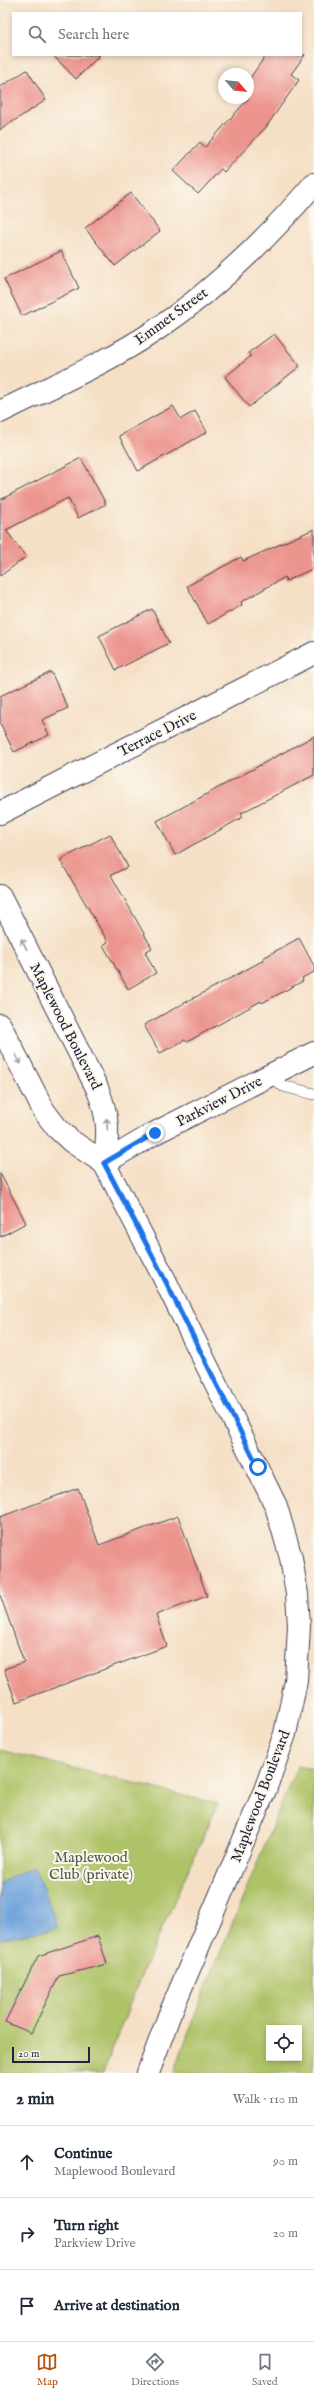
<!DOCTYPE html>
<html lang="en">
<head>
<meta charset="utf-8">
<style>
  body { margin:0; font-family:"IM FELL English",serif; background:#f2f2f3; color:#1f2937 }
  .controls { position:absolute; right:12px; bottom:12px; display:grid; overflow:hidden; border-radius:0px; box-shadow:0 2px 6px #0003 }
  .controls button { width:36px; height:36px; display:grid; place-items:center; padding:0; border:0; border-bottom:1px solid #e0e1e3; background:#fff; color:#1f2937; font:20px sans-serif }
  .compass { position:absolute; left:218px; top:68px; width:36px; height:36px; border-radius:50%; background:#fff; box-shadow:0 2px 6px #0003; rotate:118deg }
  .scale { position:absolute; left:12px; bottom:10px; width:78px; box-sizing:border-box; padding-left:4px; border:2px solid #22223b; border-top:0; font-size:11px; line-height:14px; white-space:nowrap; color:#22223b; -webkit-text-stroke:3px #fbf7ec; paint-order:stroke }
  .stop { position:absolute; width:12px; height:12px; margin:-9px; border:3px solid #1a73e8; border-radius:50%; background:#fff }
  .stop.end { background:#1a73e8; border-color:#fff; box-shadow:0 1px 4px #0008 }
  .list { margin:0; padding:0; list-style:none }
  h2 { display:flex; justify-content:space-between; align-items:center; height:52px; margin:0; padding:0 16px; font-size:17px }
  h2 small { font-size:13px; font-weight:400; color:#747a83 }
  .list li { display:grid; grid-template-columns:26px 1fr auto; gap:12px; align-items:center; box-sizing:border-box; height:72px; padding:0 16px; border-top:1px solid #e0e1e3 }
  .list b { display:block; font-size:15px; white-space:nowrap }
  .list p { margin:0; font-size:13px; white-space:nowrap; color:#747a83 }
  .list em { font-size:13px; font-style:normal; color:#747a83 }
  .icon { flex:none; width:22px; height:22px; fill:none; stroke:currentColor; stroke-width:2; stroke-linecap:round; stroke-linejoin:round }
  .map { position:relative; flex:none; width:314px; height:2073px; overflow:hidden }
  .search { position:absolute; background:#fff; box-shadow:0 2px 6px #0003; left:12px; right:12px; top:12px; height:44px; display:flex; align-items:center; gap:10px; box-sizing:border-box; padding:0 14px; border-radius:0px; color:#747a83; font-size:15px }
  .sheet { height:268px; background:#fff }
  nav { display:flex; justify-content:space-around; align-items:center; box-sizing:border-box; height:56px; border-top:1px solid #e0e1e3; background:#fff; font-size:11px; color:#747a83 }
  nav a { display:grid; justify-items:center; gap:2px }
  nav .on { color:#b45309 }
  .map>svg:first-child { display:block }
  .green { fill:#aec267; stroke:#687251; fill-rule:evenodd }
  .water { fill:#71a4dd; stroke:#4a638c }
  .building { fill:#ec948e }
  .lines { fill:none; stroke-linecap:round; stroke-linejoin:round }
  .lane-casing { stroke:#423e50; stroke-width:12 }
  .street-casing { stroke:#423e50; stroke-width:24 }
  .secondary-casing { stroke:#423e50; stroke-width:24 }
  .lane { stroke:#fff; stroke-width:11 }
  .street { stroke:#fff; stroke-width:22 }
  .secondary { stroke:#fff; stroke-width:22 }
  .oneway { stroke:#9c9ca7 }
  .route { stroke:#1a73e8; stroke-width:5 }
  .labels { text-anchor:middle; stroke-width:4; stroke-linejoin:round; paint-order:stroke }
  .street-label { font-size:15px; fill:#22223b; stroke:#fbf7ec }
  .park-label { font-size:15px; fill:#535a4a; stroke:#fbf7ec }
</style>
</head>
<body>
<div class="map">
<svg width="314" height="2073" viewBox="0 0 314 2073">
  <rect width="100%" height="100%" fill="#fbf7ec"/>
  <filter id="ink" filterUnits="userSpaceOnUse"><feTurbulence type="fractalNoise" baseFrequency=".025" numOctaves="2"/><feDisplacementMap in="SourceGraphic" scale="8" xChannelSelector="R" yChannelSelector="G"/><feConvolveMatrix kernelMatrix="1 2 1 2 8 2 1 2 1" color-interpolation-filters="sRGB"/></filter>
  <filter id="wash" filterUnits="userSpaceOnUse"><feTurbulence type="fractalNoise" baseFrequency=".012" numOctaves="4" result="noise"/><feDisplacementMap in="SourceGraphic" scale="16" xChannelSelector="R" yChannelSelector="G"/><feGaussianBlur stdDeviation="0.9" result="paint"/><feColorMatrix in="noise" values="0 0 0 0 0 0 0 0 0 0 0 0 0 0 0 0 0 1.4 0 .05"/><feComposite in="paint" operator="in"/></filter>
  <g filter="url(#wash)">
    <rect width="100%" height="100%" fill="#f5e0c6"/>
    <!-- green -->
    <path class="green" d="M0,1750l218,54 -76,169 -39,100h-103z
      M297,1766l17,3v304h-140l21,-59zM269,2028h30v30h-30z"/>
    <!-- water -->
    <path class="water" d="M34,1866l24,62 -58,11v-56z"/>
    <g id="blocks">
      <!-- building -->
      <path class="building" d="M53,55h47l-24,24z
        M266,55h39l-14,19 8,6 -33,47 -42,45 -3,-3 -23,25 -25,-23 27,-29 5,5 43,-48v-18z
        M27,70l19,30 -46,30v-43z
        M131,193l29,38 -45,35 -30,-38z
        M61,251l18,37 -57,28 -18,-37z
        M274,334l26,32 -51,41 -24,-30 26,-21 -3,-3z
        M173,406l8,13 14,-8 12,21 -69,39 -19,-35z
        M81,458l25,46 -28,14 -10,-20 -62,32 20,27 -26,19v-76z
        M314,529v39l-28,13 -1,-4 -44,25 1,3 -34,19 -21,-38 54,-29 2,4z
        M152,609l17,34 -53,27 -17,-34z
        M51,672l17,36 -26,12 7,15 -35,17 -14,-29v-27z
        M314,736v39l-73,38 2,4 -68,38 -18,-34z
        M110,834l18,33 -17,8 41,73 -7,4 11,21 -28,16 -25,-44 5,-3 -48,-82z
        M299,938l15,28v6l-12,6 1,3 -41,22 -1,-2 -74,41 -2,-2 -25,13 -16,-28 120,-65 -1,-2z
        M0,1173l26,50 -26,14z
        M78,1488l21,57 79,-29 29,80 -51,19 11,31 -151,56 -12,-33 20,-7 -24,-67v-78z
        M98,1936l9,28 -48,12 -28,57 -26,-11 33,-66z"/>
    </g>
  </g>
  <g filter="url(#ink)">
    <use href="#blocks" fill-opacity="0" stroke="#423e50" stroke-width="1"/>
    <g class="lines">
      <defs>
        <path id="lane" d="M269,1075l14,11 31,8"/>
        <path id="street" d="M0,412c52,-26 107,-49 156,-82 60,-41 111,-91 158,-146
          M104,1163l51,-30 159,-80"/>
        <path id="secondary" d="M0,813l314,-160
          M0,896l97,192c12,29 12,45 7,75
          M0,1025l44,86 13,17 14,13 33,22 57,109 115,234 15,52 6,36 2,32 -3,55 -11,53 -20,56 -96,226 -21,57"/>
      </defs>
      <!-- lane casing -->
      <use href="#lane" class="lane-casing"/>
      <!-- street casing -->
      <use href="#street" class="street-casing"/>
      <!-- secondary casing -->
      <use href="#secondary" class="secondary-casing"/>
      <!-- lane -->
      <use href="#lane" class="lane"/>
      <!-- street -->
      <use href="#street" class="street"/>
      <!-- secondary -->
      <use href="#secondary" class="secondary"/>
    </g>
    <!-- one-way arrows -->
    <defs><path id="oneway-shaft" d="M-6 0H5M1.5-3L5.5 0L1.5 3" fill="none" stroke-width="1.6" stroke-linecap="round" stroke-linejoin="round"/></defs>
    <g class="oneway">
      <use href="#oneway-shaft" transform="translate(24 944) rotate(-117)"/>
      <use href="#oneway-shaft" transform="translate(18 1059) rotate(63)"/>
      <use href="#oneway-shaft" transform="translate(107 1124) rotate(-94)"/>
    </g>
  </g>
  <g class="lines" filter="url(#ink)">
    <!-- route -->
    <path class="route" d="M155,1133l-51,30 57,109 97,195"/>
  </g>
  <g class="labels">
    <!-- street labels -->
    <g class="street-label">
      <text transform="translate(171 316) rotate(-36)" y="5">Emmet Street</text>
      <text transform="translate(157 733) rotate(-27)" y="5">Terrace Drive</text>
      <text transform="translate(66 1026) rotate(63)" y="5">Maplewood Boulevard</text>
      <text transform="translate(219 1101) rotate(-27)" y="5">Parkview Drive</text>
      <text transform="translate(260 1796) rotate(-69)" y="5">Maplewood Boulevard</text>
    </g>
    <!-- park labels -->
    <g class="park-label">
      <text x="91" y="1862">Maplewood<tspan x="91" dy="17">Club (private)</tspan></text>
    </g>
  </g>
</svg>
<div class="controls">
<button><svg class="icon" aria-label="locate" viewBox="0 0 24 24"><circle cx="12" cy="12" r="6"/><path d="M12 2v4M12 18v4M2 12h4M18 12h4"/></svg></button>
</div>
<svg class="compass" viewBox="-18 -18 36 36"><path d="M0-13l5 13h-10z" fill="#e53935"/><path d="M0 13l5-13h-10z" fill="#747a83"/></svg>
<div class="scale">20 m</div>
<div class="stop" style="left:258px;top:1467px"></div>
<div class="stop end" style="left:155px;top:1133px"></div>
<div class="search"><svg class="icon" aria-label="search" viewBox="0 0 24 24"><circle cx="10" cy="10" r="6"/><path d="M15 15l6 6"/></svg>Search here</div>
</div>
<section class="sheet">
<h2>2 min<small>Walk · 110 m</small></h2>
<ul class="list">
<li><svg class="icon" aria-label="ahead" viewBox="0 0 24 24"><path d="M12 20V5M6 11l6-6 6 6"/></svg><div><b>Continue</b><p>Maplewood Boulevard</p></div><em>90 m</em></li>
<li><svg class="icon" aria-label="right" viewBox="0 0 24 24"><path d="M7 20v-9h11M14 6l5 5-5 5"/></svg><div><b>Turn right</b><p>Parkview Drive</p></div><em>20 m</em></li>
<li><svg class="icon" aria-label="arrive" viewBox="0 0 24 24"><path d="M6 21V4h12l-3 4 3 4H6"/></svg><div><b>Arrive at destination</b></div></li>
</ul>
</section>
<nav>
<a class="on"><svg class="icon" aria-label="map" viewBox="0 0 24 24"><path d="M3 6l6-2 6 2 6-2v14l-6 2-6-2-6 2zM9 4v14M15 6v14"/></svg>Map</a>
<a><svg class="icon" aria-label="directions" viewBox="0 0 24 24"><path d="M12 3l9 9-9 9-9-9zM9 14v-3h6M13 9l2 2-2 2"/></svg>Directions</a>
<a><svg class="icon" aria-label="saved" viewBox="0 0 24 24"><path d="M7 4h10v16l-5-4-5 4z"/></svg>Saved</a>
</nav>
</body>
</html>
